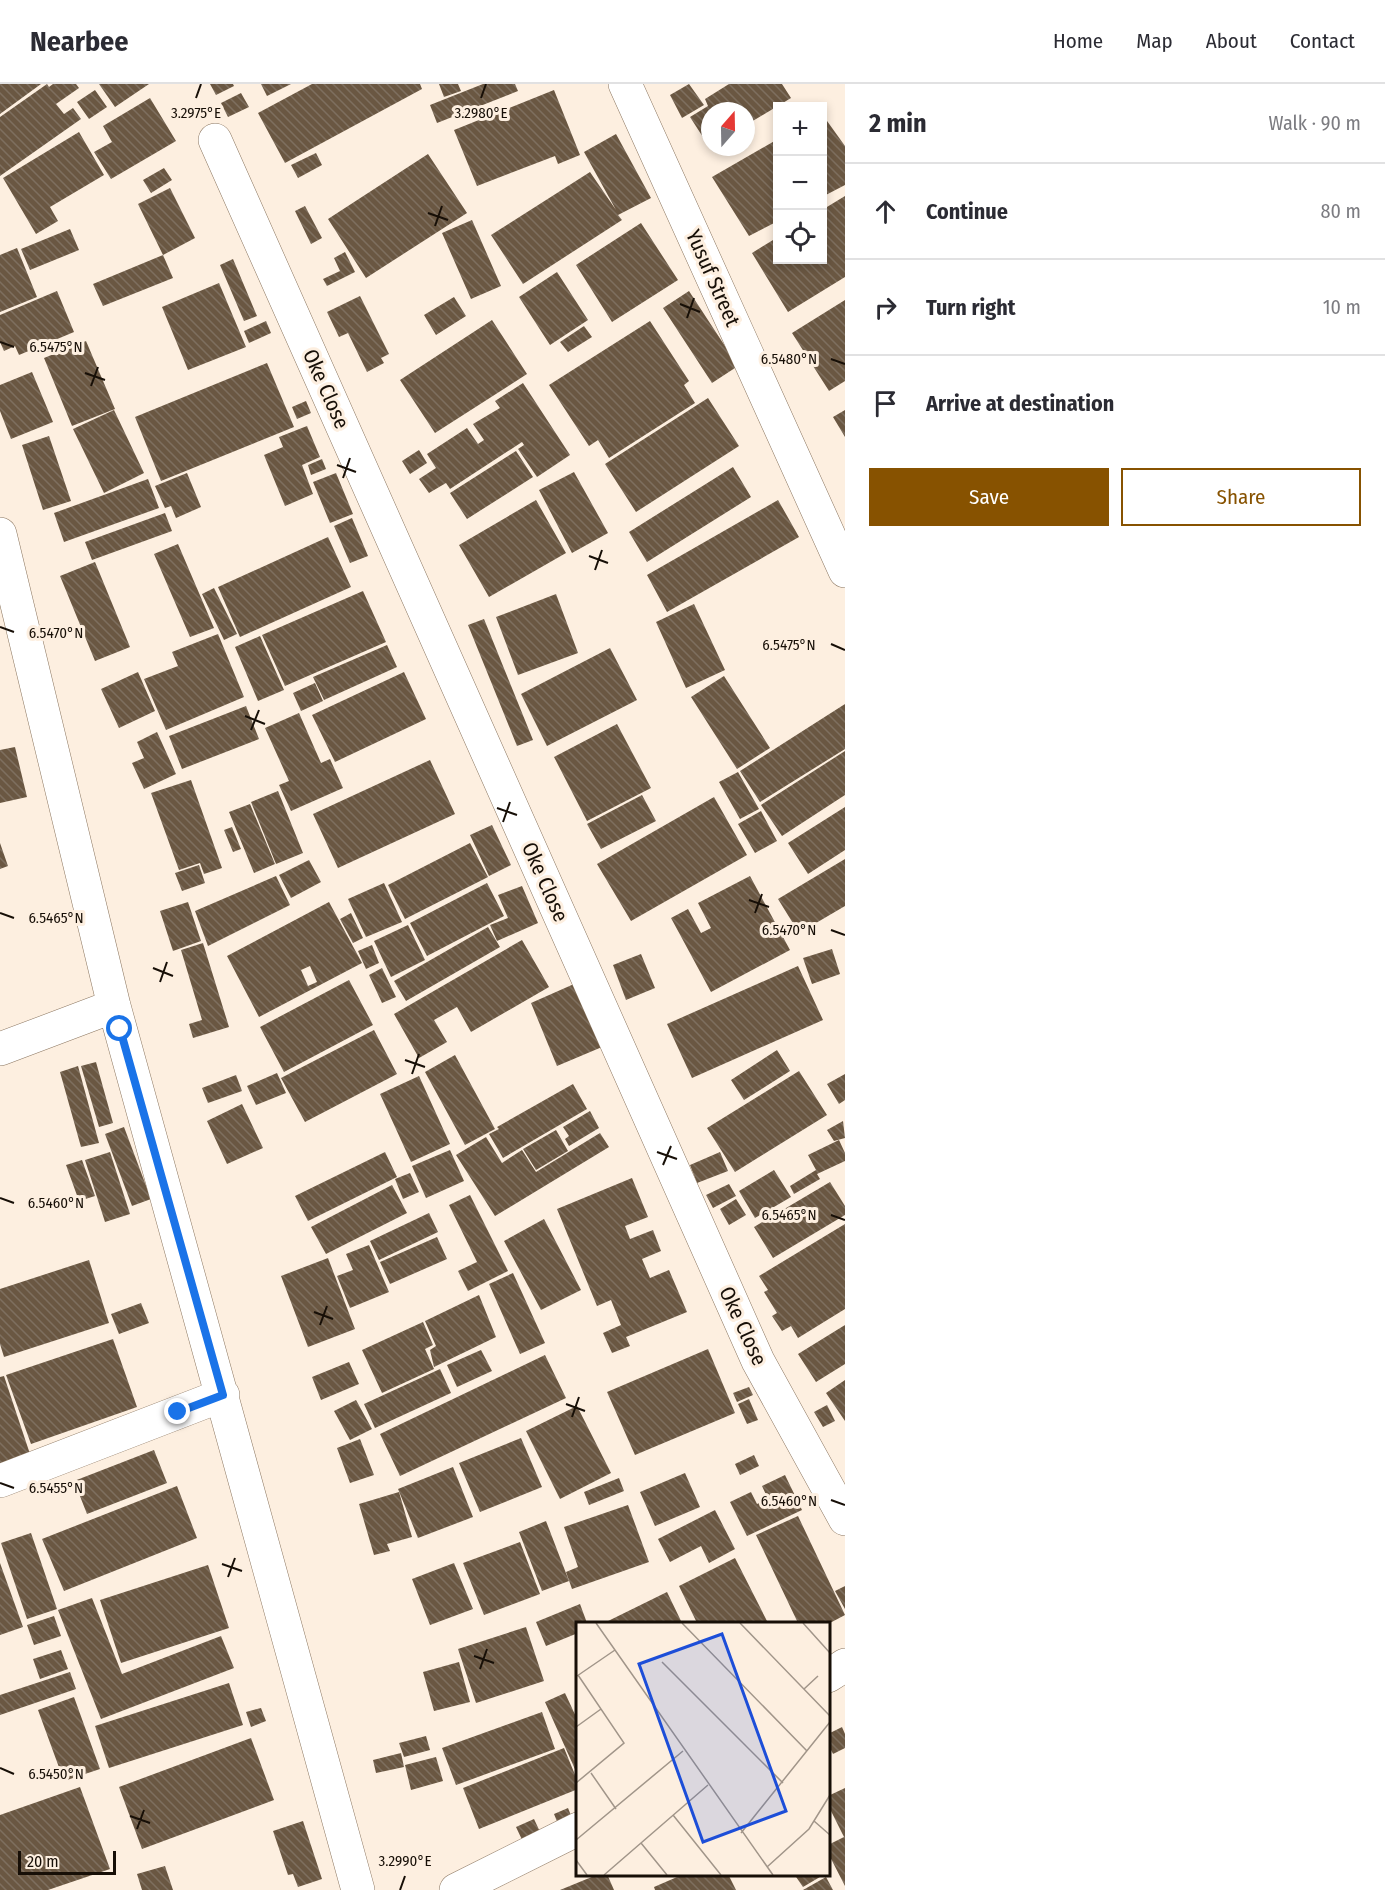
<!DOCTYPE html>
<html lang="en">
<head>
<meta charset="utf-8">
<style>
  body { margin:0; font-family:"Fira Sans Condensed",sans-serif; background:#f7f7f7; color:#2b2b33 }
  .controls { position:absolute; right:18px; top:18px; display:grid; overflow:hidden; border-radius:0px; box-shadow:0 3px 9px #0003 }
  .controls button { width:54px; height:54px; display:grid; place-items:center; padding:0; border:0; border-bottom:2px solid #e1e1e2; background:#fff; color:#2b2b33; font:30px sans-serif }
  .compass { position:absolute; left:701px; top:18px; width:54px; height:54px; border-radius:50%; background:#fff; box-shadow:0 3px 9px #0003; rotate:20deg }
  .scale { position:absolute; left:18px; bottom:15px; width:98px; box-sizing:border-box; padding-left:6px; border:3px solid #170f07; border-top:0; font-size:16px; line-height:21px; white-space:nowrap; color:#170f07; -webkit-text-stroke:4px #fdefe0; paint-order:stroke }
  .stop { position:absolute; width:18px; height:18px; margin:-14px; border:4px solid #1a73e8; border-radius:50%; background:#fff }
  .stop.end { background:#1a73e8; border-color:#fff; box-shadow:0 2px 6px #0008 }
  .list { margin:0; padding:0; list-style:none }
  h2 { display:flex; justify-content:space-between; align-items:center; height:78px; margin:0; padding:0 24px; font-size:26px }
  h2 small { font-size:20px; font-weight:400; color:#7c7c81 }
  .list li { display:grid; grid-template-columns:39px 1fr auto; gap:18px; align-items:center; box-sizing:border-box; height:96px; padding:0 24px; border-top:2px solid #e1e1e2 }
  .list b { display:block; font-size:22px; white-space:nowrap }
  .list em { font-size:20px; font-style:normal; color:#7c7c81 }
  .actions { display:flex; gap:12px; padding:18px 24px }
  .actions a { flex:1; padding:14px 0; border:2px solid #875200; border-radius:0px; text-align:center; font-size:21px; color:#875200 }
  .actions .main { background:#875200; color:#fff }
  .icon { flex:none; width:33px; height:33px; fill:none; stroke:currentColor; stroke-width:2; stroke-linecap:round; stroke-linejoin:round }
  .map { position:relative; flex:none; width:845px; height:1806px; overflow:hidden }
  header { display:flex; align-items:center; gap:36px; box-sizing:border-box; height:84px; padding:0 30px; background:#fff; border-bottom:2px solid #e1e1e2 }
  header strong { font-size:28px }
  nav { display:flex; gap:33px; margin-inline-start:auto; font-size:21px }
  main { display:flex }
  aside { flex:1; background:#fff }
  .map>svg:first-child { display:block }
  .building { fill:url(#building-back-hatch); fill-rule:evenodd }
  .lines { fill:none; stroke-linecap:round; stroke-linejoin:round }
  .minor-casing { stroke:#8c7761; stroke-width:34 }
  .minor { stroke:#fff; stroke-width:33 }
  .route { stroke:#1a73e8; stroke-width:8 }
  .ticks { fill:none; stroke:#170f07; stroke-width:2 }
  .labels { text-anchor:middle; stroke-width:6; stroke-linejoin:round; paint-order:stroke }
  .street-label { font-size:21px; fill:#170f07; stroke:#fdefe0 }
  .inset-road { fill:none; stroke:#a19589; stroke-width:1.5 }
  .view { fill:#1d4ed8; fill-opacity:0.15; stroke:#1d4ed8; stroke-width:3 }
  .inset-edge { fill:none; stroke:#170f07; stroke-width:3 }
  .ticks-label { font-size:15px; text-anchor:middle; fill:#170f07; stroke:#fdefe0; stroke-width:6; stroke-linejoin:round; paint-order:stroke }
</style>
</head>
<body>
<header>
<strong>Nearbee</strong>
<nav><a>Home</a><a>Map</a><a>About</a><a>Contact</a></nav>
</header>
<main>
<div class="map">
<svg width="845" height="1806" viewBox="0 0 845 1806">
  <defs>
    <pattern id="building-back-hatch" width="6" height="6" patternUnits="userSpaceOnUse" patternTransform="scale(1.5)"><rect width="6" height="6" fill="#6a5742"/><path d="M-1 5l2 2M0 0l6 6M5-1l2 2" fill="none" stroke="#7e6f5f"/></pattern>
  </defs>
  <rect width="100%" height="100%" fill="#fdefe0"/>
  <!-- building -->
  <path class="building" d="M0,0h41l-41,30z
    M47,0l2,3 4,-3h23l3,4 -23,16 8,10 9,-6 8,11 -81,57v-59z
    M99,0h50l-34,23z
    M210,0h23l1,2 -18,9z
    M261,0h30l-24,12z
    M312,0h108l2,5 -137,74 -27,-50z
    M439,0h19l3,7 -17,6z
    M483,0h32l3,7 -81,32 -7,-18z
    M689,0l15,21 -22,13 -12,-23z
    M729,0h53l9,14 -45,27v-14h-36v37l-20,-31 18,-11 -3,-7z
    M95,6l12,17 -18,12 -12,-17z
    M554,6l26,65 -22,9 -3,-8 -78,30 -23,-56z
    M241,9l8,14 -21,10 -7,-14z
    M150,14l26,43 -65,38 -17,-27 18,-10 -9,-16z
    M822,30l23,32v39l-23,12z
    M79,48l25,43 -54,32 8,14 -22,13 -33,-56z
    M616,50l35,64 -33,17 4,5 -99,64 -32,-49 99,-63 26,38 -32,-58z
    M778,55v82l-29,15 -37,-59z
    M316,69l6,12 -24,13 -7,-13z
    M428,70l39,59 -101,65 -38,-59z
    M164,84l8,12 -21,13 -8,-13z
    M170,104l25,50 -32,17 -25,-51z
    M845,112v81l-57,35 -36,-59 26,-16v23h44v-50z
    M305,122l17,32 -11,6 -16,-33z
    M472,136l29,66 -30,13 -29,-66z
    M641,139l37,57 -66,42 -36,-57z
    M70,145l9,21 -49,20 -9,-21z
    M17,164l20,49 -37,15v-57z
    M345,168l10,20 -28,14 -4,-7 17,-8 -6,-13z
    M163,171l10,23 -70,28 -10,-22z
    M233,175l24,57 -13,5 -24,-56z
    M557,188l31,48 -38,25 -31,-48z
    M219,199l27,64 -58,23 -26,-63z
    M57,207l17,41 -55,23 -4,-9 -11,5 -4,-9v-27z
    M689,207l49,75 -26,17 -49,-75z
    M360,212l29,58 -8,4 3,5 -17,9 -19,-39 -9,4 -12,-25z
    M454,213l12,19 -30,19 -12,-20z
    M845,216v81l-16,10 -37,-58z
    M492,236l35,54 -92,59 -35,-53z
    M266,237l5,12 -22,10 -5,-12z
    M650,237l39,60 -5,4 11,18 -86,55 -11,-18 -9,6 -40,-61z
    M584,242l8,11 -24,15 -8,-10z
    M86,257l29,68 -43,17 -28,-68z
    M267,279l27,64 -133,54 -26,-64z
    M32,288l21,50 -42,17 -11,-28v-26z
    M523,299l47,72 -33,22 -19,-28 6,-4 -2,-3 -72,47 -4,-6 -17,10 -10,-14 17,-11 -9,-14 40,-26 11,16 6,-4 -11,-16 27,-16 -5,-7z
    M708,314l31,48 -103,66 -31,-48z
    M306,317l5,12 -14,6 -5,-12z
    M114,326l30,63 -40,20 -31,-64z
    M845,326v27l-12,-20z
    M307,342l13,31 -18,8 11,29 -28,12 -21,-51 19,-8 -4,-10z
    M49,352l22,65 -28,9 -21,-65z
    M419,366l8,13 -17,11 -8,-13z
    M516,367l17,26 -66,42 -17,-26z
    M322,375l4,10 -15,6 -3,-10z
    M733,383l18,30 -104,65 -18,-30z
    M574,388l34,61 -36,20 -33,-63z
    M187,389l14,34 -25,11 -5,-12 -6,2 -10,-22z
    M336,389l17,41 -23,9 -17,-41z
    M148,395l11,29 -95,34 -10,-29z
    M536,416l30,53 -77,44 -30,-52z
    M778,416l21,37 -132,75 -20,-37z
    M165,429l7,18 -80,29 -7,-18z
    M352,434l16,38 -18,7 -16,-37z
    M328,453l23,50 -111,50 -22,-50z
    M178,460l36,84 -24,9 -36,-83z
    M95,478l35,85 -35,14 -35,-85z
    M214,504l23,46 -13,6 -22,-46z
    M363,507l23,51 -101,44 -23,-51z
    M556,510l22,59 -60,22 -22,-58z
    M694,520l31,66 -39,18 -30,-66z
    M484,535l49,121 -16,6 -49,-121z
    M218,550l26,63 -78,33 -22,-51 34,-13 -6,-14z
    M260,552l24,54 -26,11 -23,-54z
    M387,561l10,22 -73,33 -11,-23z
    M610,564l27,52 -90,46 -26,-52z
    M138,588l17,39 -36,17 -18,-39z
    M404,588l22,47 -91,43 -23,-47z
    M724,592l46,72 -33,21 -46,-72z
    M315,599l8,18 -22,10 -8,-18z
    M845,620v45l-85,53 -20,-31z
    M246,622l13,33 -77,30 -13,-33z
    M299,629l22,50 9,-4 13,29 -52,23 -12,-26 10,-4 -24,-53z
    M617,640l34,64 -64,33 -33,-64z
    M157,648l19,42 -32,15 -12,-26 12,-5 -7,-16z
    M15,663l12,50 -27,6v-53z
    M845,667v44l-63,41 -21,-31z
    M430,676l25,54 -117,54 -25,-54z
    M738,688l21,37 -19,10 -21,-37z
    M191,696l31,88 -18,6 -4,-11 -21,7 -28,-77z
    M278,707l25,62 -27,11 -25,-62z
    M642,711l14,26 -55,28 -14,-25z
    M714,713l33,58 -116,66 -34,-57z
    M250,720l25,60 -21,9 -25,-61z
    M845,723v43l-37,24 -20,-31z
    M761,727l16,30 -22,12 -17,-29z
    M492,741l19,40 -22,11 -19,-41z
    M232,743l9,22 -8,3 -9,-22z
    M0,759l8,23 -8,3z
    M470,759l18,34 -83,42 -17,-34z
    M845,775v47l-46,27 -21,-34z
    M309,776l12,22 -30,16 -12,-23z
    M199,781l6,18 -23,8 -7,-18z
    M276,792l14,29 -82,41 -13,-35z
    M750,792l40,74 -79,42 -40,-74 17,-9 13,24 10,-5 -13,-25z
    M384,799l18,39 -36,15 -18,-38z
    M487,799l17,33 -77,40 -17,-33z
    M522,802l16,37 -41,18 -7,-16 18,-7 -10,-23z
    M188,818l13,39 -28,10 -13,-40z
    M329,818l33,61 -103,54 -32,-61zM310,882l7,16 -9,4 -7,-16z
    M351,829l12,25 -10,5 -13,-24z
    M408,841l17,35 -34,17 -17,-36z
    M488,843l12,20 -94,54 -12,-20z
    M522,856l27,47 -78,45 -14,-25 -23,13 13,22 -28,16 -25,-44z
    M203,859l26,84 -36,11 -4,-14 13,-4 -21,-70z
    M372,861l7,18 -13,6 -8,-18z
    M832,865l8,25 -28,10 -9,-26z
    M641,870l14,34 -29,12 -13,-35z
    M798,882l25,54 -131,58 -25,-54z
    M382,884l14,29 -14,6 -13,-28z
    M349,896l24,45 -89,47 -24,-45z
    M574,900l28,63 -45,19 -26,-63z
    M374,946l23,44 -92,48 -24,-44z
    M777,966l13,21 -46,29 -13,-20z
    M455,971l40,74 -30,16 -40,-73z
    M96,978l17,61 -14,4 -18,-61z
    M78,982l21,77 -18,4 -21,-75z
    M799,987l28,44 -92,57 -28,-44z
    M277,989l9,20 -30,12 -9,-19z
    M845,990v26l-6,4 -12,-20z
    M236,991l6,16 -34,12 -6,-15z
    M419,992l31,68 -39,18 -31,-68z
    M573,1000l14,25 -84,49 -14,-24 10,-5 -2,-2z
    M242,1020l21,44 -36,16 -20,-43z
    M590,1027l9,17 -30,18 -4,-7 4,-3 -6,-9z
    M843,1037l2,17 -11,3 -7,-11z
    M124,1043l27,72 -19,7 -27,-72z
    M556,1046l12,21 -32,19 -13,-21z
    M600,1049l9,14 -114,69 -39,-61 30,-18 16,26 20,-13 14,22z
    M839,1056l6,13v8l-28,13 3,5 -26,15 -4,-8 26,-16 -8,-15z
    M450,1066l14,31 -38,17 -14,-32z
    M110,1068l20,62 -25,8 -20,-62z
    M385,1068l12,25 -89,44 -13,-25z
    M720,1068l8,19 -31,12 -7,-18z
    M82,1076l13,36 -16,5 -13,-36z
    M774,1086l17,27 -36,21 -16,-27z
    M410,1089l9,19 -16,7 -8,-20z
    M632,1094l16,39 -23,9 5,13 23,-9 8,21 -19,8 8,19 19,-8 18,42 -61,25 4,9 -18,7 -9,-20 18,-8 -10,-25 -14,6 -40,-97z
    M830,1098l15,24v9l-72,43 -19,-31z
    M729,1100l7,12 -23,12 -7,-13z
    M392,1101l15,28 -81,41 -15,-27z
    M470,1111l38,76 -40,20 -10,-20 19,-9 -28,-57z
    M736,1115l10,16 -17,10 -9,-16z
    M429,1129l9,19 -59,28 -9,-19z
    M544,1135l37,71 -40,20 -37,-69z
    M845,1140v85l-47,29 -7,-12 -9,5 -10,-15 5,-3 -13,-21 4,-2 -9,-14z
    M437,1153l10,22 -57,25 -10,-22z
    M369,1161l20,47 -39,16 -13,-32 16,-6 -7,-16z
    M328,1174l27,71 -47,18 -27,-71z
    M89,1176l20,63 -105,34 -4,-13v-55z
    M513,1189l32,70 -25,11 -31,-70z
    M479,1211l17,42 -62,30 -4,-17 6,-4 -11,-25z
    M141,1219l8,20 -30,11 -8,-20z
    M423,1238l10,23 -8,4 9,20 -52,24 -20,-43z
    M845,1241v39l-29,18 -18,-28z
    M113,1255l24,68 -106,37 -25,-69z
    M708,1265l27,64 -100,42 -28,-63z
    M481,1266l11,21 -35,16 -10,-22z
    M545,1271l21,43 -166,78 -20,-42z
    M349,1278l10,22 -38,16 -9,-23z
    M440,1285l11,24 -76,35 -11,-24z
    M4,1292l26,78 -30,10v-87z
    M845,1296v41l-19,-28z
    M749,1303l4,8 -16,7 -4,-9z
    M749,1315l9,21 -11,4 -9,-20z
    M356,1316l16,29 -22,11 -16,-29z
    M827,1321l8,16 -12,6 -9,-15z
    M577,1322l34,67 -51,26 -34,-68z
    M521,1354l21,49 -62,25 -21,-49z
    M360,1355l14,36 -24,8 -13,-35z
    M154,1366l13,33 -80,31 -13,-33z
    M754,1371l5,11 -19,9 -5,-11z
    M453,1383l20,50 -55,21 -20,-49z
    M685,1389l15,34 -45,19 -15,-34z
    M785,1391l17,35 -55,26 -17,-34 21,-10 6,12 11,-5 -6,-13z
    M619,1394l5,13 -35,14 -5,-13z
    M177,1402l20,52 -133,53 -22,-52z
    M399,1408l13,45 -25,7 3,7 -16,4 -15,-51z
    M628,1421l21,57 -77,27 -6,-17 12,-5 -14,-40z
    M715,1426l20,39 -26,14 -8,-17 -31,16 -12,-23z
    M798,1432l47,99 -17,9 -30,-1 -42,-88z
    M546,1437l23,60 -27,10 -23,-59z
    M31,1449l26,76 -30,10 -26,-76z
    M520,1458l20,52 -56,21 -21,-52z
    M735,1474l33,65h-71l-18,-37z
    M0,1479l23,64 -23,8z
    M454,1479l19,46 -43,16 -18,-46z
    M208,1481l21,63 -108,35 -21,-63z
    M845,1502v23l-10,-18z
    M667,1508l15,31h-78z
    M92,1514l30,76 99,-38 13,32 -133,51 -43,-109z
    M580,1520l7,19h-9v10l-32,13 -10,-24z
    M54,1532l7,20 -27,9 -7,-20z
    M526,1543l18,54 -68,22 -18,-54z
    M61,1566l7,19 -28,10 -7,-20z
    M459,1578l11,40 -36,9 -11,-39z
    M70,1588l6,17 -76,26v-20z
    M229,1599l14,42 -134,43 -14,-42z
    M565,1609l13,28v55l-33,-74z
    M74,1613l26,72 -36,12 -26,-71z
    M261,1624l5,13 -15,6 -5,-15z
    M542,1628l13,37 -99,36 -14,-37z
    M842,1643l3,7v14l-12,6 -5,-10v-10z
    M426,1652l4,14 -26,7 -5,-14z
    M251,1654l23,62 -132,49 -23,-62z
    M564,1664l14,34v7l-99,40 -16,-41z
    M401,1669l3,14 -28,6 -3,-13z
    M436,1673l7,24 -32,9 -6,-25z
    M80,1703l30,82 -62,21h-48v-75z
    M845,1704v98l-17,-33v-8l16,-8 -16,-32v-9z
    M568,1724l8,20 -14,6 -8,-20z
    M534,1735l8,17 -18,8 -8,-17z
    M303,1737l19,58 -24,8 -5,-13 -5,1 -15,-44z
    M165,1782l8,24h-31l-5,-16z
    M599,1790h8l7,16h-54z
    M684,1790h44l8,16h-81l-1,-3z
    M794,1790h31l-22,13z
    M826,1793l7,13h-30z"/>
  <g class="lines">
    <defs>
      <path id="minor" d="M625,0l220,487
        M215,56l543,1221 87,158
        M0,450l114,472 244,884
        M0,965l114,-43
        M0,1397l223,-86
        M828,1592l17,-11
        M456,1806l122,-61"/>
    </defs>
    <!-- minor casing -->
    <use href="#minor" class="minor-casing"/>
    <!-- minor -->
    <use href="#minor" class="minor"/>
  </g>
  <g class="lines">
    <!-- route -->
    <path class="route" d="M120,945l103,366 -45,17"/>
  </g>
  <!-- ticks -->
  <path class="ticks" d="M196,14l5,-14M481,14l5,-14M428,129l20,7M435,142l7,-20M680,220l20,8M687,234l7,-20M0,258l14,5M831,275l14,5M85,289l20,7M91,302l7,-19M337,381l19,7M343,394l7,-20M589,472l19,7M595,486l7,-20M0,543l14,5M831,560l14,6M245,632l20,8M251,646l8,-20M497,724l20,7M503,738l7,-20M749,816l20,7M0,829l14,5M755,829l7,-19M831,846l14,5M153,884l20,8M160,898l7,-20M405,976l20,7M412,990l7,-20M657,1068l20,7M663,1081l8,-19M0,1114l14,5M831,1131l14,5M314,1228l19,7M320,1241l7,-19M566,1320l19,7M572,1333l7,-20M0,1399l14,5M831,1416l14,5M222,1480l20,7M228,1493l7,-19M474,1572l20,7M480,1585l7,-20M0,1684l14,6M130,1732l20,7M137,1745l7,-19M400,1806l5,-14"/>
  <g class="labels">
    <!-- street labels -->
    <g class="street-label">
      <text transform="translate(713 194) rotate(66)" y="7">Yusuf Street</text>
      <text transform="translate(326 305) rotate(66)" y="7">Oke Close</text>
      <text transform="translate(545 798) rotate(66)" y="7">Oke Close</text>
      <text transform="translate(743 1242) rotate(65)" y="7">Oke Close</text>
    </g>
  </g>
  <!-- overview -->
  <g transform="translate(576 1538)">
    <rect width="254" height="254" fill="#fdefe0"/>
    <path class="inset-road" d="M20,1l177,252M106,1l125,128M164,1l90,93M227,1l27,30M86,40l121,121M1,54l38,-26M228,67l14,-13M0,105l25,-18M15,151l25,36M0,161l48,-40 -46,-68M97,193l48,60M238,199l16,14M165,211l89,-111M0,218l107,-89M65,221l26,32M0,238l11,15M191,245l42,-38 21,-34M28,253l104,-90"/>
    <path class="view" d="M146,12l64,177 -83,31 -64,-178z"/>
    <rect width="254" height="254" class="inset-edge"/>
  </g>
  <g class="ticks-label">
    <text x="481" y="34">3.2980°E</text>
    <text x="196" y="34">3.2975°E</text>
    <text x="56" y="268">6.5475°N</text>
    <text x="789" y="280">6.5480°N</text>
    <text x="56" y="554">6.5470°N</text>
    <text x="789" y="566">6.5475°N</text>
    <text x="56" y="839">6.5465°N</text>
    <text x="789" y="851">6.5470°N</text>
    <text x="56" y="1124">6.5460°N</text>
    <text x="789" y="1136">6.5465°N</text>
    <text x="56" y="1409">6.5455°N</text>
    <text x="789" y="1422">6.5460°N</text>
    <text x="56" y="1695">6.5450°N</text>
    <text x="405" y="1782">3.2990°E</text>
  </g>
</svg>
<div class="controls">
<button>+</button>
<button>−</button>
<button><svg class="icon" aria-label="locate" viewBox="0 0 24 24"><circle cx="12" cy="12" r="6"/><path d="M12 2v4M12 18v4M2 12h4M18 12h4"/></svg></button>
</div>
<svg class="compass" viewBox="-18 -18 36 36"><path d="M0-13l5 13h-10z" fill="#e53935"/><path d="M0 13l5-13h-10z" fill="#7c7c81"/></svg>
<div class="scale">20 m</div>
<div class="stop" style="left:120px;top:945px"></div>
<div class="stop end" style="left:178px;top:1328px"></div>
</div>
<aside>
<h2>2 min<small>Walk · 90 m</small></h2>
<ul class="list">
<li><svg class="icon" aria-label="ahead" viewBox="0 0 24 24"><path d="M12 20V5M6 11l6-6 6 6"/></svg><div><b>Continue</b></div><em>80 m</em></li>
<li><svg class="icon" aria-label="right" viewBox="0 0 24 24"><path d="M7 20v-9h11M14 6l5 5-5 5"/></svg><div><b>Turn right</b></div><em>10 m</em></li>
<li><svg class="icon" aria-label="arrive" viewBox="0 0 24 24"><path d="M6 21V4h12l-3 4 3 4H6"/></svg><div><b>Arrive at destination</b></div></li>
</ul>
<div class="actions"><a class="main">Save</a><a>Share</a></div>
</aside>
</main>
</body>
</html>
